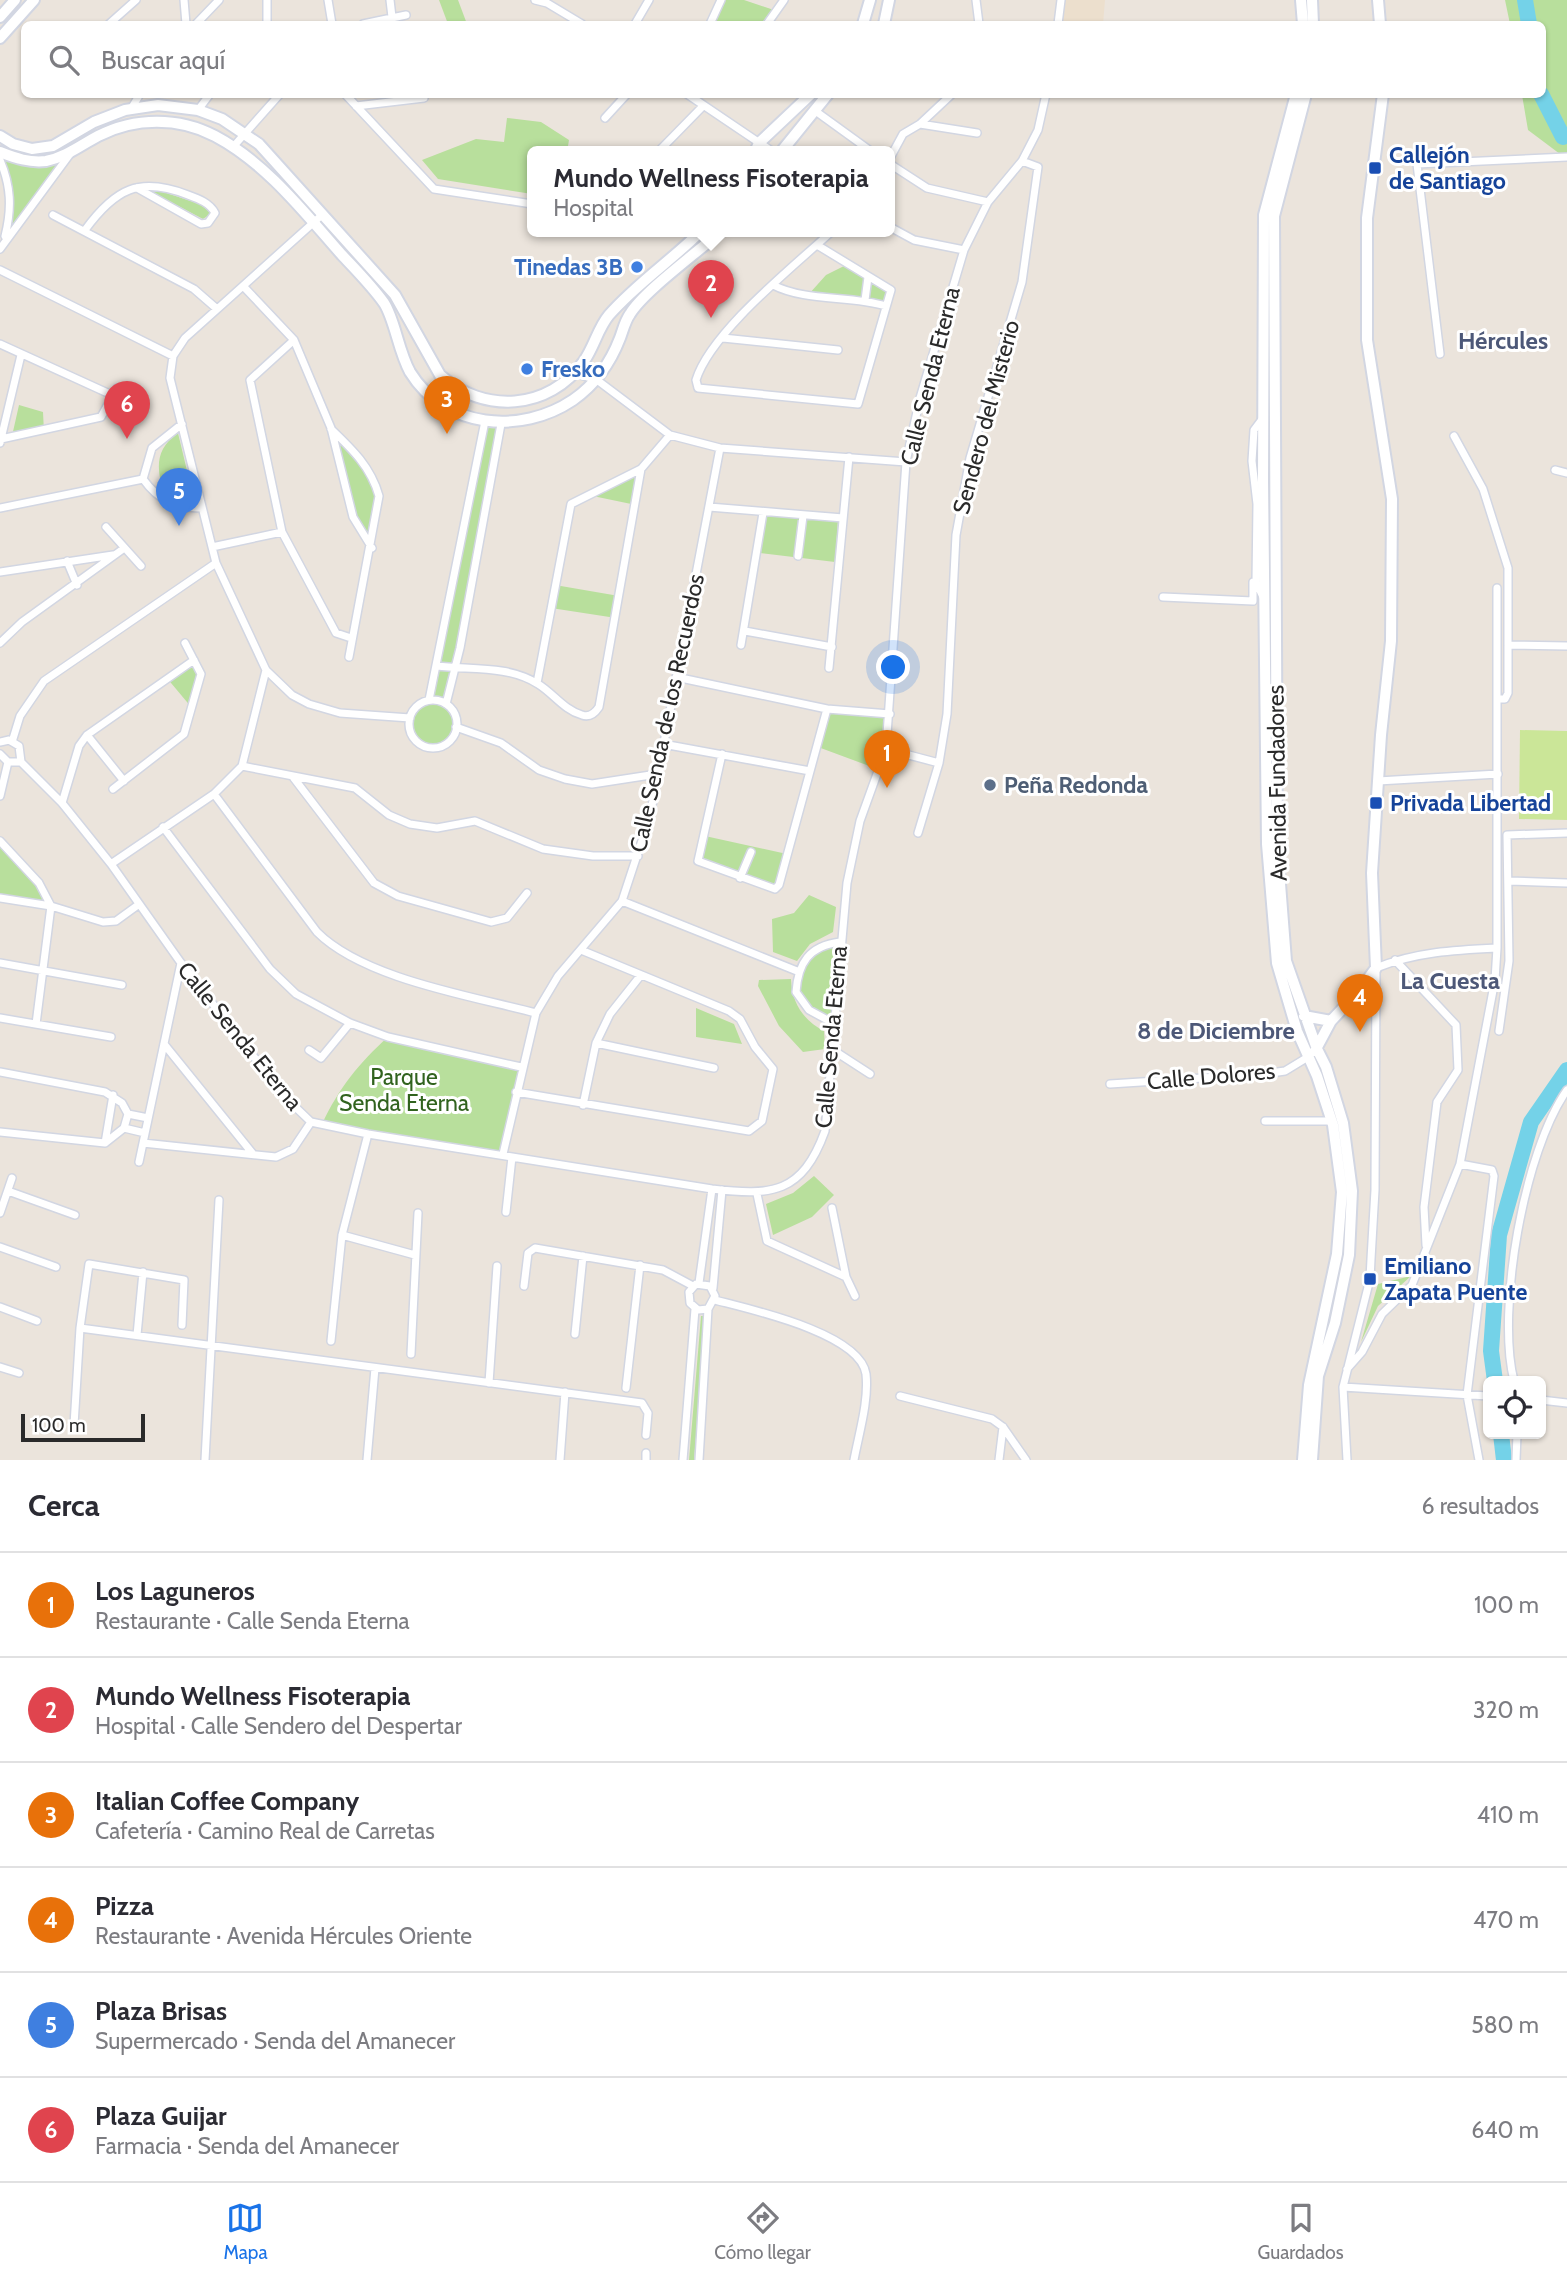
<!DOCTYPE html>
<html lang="es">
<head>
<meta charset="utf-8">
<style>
  body { margin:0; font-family:Cabin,sans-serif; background:#f7f7f7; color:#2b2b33 }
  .controls { position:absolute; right:21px; bottom:21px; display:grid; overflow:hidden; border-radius:10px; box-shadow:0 2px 5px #0004 }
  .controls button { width:63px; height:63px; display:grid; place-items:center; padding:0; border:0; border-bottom:2px solid #e1e1e2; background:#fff; color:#2b2b33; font:35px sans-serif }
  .scale { position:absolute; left:21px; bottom:18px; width:124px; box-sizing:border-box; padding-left:7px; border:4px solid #2a2a2a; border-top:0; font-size:19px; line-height:24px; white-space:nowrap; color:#2a2a2a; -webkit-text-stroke:5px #fff; paint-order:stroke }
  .you { position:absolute; left:894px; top:668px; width:24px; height:24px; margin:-18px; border:5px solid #fff; border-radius:50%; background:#1a73e8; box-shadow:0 0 0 10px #1a73e833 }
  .badge { display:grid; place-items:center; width:46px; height:46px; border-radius:50%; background:#1a73e8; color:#fff; font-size:23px; font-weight:700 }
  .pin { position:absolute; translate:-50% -58px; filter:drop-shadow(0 2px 4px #0008) }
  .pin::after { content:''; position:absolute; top:37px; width:24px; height:21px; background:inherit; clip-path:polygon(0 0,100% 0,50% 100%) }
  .popup { position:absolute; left:527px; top:146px; width:368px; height:91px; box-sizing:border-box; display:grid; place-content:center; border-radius:10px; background:#fff; filter:drop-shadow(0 2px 5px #0005); font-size:23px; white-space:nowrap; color:#7c7c81 }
  .popup b { font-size:26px; color:#2b2b33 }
  .popup::after { content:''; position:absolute; left:50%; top:100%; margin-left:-14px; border:14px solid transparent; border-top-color:#fff }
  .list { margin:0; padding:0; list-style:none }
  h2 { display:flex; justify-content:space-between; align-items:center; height:91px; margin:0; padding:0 28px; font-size:30px }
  h2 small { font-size:23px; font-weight:400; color:#7c7c81 }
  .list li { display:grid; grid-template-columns:46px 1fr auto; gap:21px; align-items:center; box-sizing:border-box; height:105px; padding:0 28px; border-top:2px solid #e1e1e2 }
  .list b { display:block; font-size:26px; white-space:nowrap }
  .list p { margin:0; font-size:23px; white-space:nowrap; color:#7c7c81 }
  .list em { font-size:23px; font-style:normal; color:#7c7c81 }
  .icon { flex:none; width:38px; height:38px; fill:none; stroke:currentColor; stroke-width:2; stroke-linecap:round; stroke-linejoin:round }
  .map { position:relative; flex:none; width:1567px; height:1460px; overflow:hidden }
  .search { position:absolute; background:#fff; box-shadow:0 2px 5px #0004; left:21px; right:21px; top:21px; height:77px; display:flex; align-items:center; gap:18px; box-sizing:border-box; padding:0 24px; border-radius:10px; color:#7c7c81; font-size:26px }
  .sheet { height:721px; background:#fff }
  nav { display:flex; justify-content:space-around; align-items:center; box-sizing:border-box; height:98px; border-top:2px solid #e1e1e2; background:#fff; font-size:19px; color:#7c7c81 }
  nav a { display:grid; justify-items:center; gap:4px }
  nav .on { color:#1a73e8 }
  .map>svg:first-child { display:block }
  .education { fill:#ecdfcd }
  .green { fill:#b8df9c }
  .pitch { fill:#cbe698 }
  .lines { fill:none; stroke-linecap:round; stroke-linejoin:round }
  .river { stroke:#74d2e8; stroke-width:16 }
  .street-casing { stroke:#d2d6e2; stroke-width:10 }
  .secondary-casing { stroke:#d2d6e2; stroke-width:14 }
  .street { stroke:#fff; stroke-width:7 }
  .secondary { stroke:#fff; stroke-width:10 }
  .transit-dot { fill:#1a4fb4; stroke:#fff; stroke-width:2.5 }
  .shop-dot { fill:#3f7fe0; stroke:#fff; stroke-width:2.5 }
  .service-dot { fill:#5c6f8a; stroke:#fff; stroke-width:2.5 }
  .labels { text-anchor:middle; stroke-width:6; stroke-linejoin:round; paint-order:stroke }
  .transit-label { font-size:23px; font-weight:bold; fill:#164399; stroke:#fff; text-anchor:start }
  .shop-label { font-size:23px; font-weight:bold; fill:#366cbe; stroke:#fff; text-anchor:end }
  .street-label { font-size:23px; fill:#2a2a2a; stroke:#fff }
  .service-label { font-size:23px; font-weight:bold; fill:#4e5e75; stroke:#fff; text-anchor:start }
  .park-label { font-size:23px; fill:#31631e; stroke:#fff }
  .neighbourhood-label { font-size:24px; font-weight:bold; fill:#4d5878; stroke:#fff }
</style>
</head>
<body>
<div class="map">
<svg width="1567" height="1460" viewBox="0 0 1567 1460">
  <rect width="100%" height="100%" fill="#ebe4dc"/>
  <!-- education -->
  <path class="education" d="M1065,0h40l-2,24h-42z"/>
  <!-- green -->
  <path class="green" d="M439,0h19l9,24h-19z
    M721,0h23l33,11 -10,13h-57z
    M1505,0h62v154h-7l-32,-24 -6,-35 20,-1v-70h-32z
    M507,118l34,4 28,18 -2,12h-35v42l-94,-15 -16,-19 54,-21 28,3z
    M0,152l19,8 49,-6 -65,90 8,-32z
    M151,188l49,16 12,9 -9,6 -57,-30z
    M846,265l45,25 -5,16 -77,-12 17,-19z
    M19,405l24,7 1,20 -32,4z
    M485,421l16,3 -55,280c13,13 13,27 0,39 -35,17 -54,-30 -16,-43z
    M331,428l24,23 24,45 -7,52 -19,-31z
    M178,433l16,67c-12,5 -21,2 -30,-7 -8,-24 -9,-44 14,-60z
    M641,469l-5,36 -48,-10z
    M766,515l72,5 -3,42 -75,-9z
    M555,585l64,11 -3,22 -65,-10z
    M194,660l7,14 -9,34 -26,-31z
    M827,709l63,5 -10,56 -62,-23z
    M705,836l82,18 -9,33 -78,-24z
    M0,841l39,42 12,23 -51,-8z
    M809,895l27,12 -3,25 -23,12 -13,17 -24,-9 -1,-33 22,-6z
    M840,942l-7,81 -13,-5 -24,-26 14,-39z
    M791,979c1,24 12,41 33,52l1,18 -22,3 -24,-26 -21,-40 1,-6z
    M696,1008l38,16 8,20 -46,-7z
    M388,1037l133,30 -18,87 -181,-30c17,-36 37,-61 66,-87z
    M814,1176l20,19 -22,22 -39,18 -7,-31 27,-11z
    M1411,1276l-33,30 -17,36 17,-58z
    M701,1316h5l-12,144h-5z"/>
  <!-- pitch -->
  <path class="pitch" d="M1520,730l47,1v89l-48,-1z"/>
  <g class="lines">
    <!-- river -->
    <path class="river" d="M1525,0l4,24
      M1541,94l22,43
      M1495,1381l-4,-30 8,-116 32,-113 36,-52
      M1501,1434l3,26"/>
    <defs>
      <path id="street" d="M184,0l2,24
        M328,0l4,24
        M390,0l2,17
        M535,0l12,3 35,21
        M976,0l3,24
        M109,24l27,-24
        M196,24l23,-24
        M267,24v-24
        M363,24l43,-9
        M635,24l14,-24
        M710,24l11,-24
        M767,24l17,-24
        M1058,24l3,-24
        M345,94l89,95 98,15
        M687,94l86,58
        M356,106l68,-8
        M131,109l9,-15
        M198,110l12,-16
        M814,110l58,42
        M605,118l22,-24
        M920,124l57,9
        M233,147l47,-53
        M658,152l45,-46
        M890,158l13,-24 17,-10 32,-30
        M0,160c11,26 12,48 5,76
        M890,164l37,24 61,14
        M323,214l-138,124 -12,18 -3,22 46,185 50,107 26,25 17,9 31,9 70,5
        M53,215l141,74 23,20
        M890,227l24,13 50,10
        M85,230c30,-41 54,-54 103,-35 11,4 22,8 27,18l-7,10 -7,1 -64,-36
        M817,245l74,45 -33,114 -160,-16 -2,-8c15,-48 97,-113 135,-148
        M0,249l70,-95
        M0,270l173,86
        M773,285c33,17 77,10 113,21
        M244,287l50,53 37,88 22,89 19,31
        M865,300l3,-23
        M723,338l115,12
        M294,340l-44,40 32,152 54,101 15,5
        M0,344l112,51
        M1440,354l-23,-190 150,-7
        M574,373l23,7 73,55 50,13 186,14
        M1263,418l-9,12 -2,31 5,43 -1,78 7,15
        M182,424l-30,24 -9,31c16,22 32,29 59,29
        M331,429c21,20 40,38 48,67l-30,161
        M1454,436l29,53 25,79v125l-3,6h-8
        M1,439l100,-22 16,-29
        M0,443l21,-88
        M1555,470l12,3
        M709,507l134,11
        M0,508l143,-29
        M106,527l35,39
        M212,547l70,-15
        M798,556l5,-40
        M67,561l10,24
        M0,572l113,-17
        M1163,597l90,4v-19
        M745,631l87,16
        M0,643l22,-21 101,-73
        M741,645l22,-132
        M1508,645l59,1
        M437,666c33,4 71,-1 101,18 15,9 26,26 44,31 8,3 13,-2 17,-8l42,-238
        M829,668l20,-211
        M676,677l151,32 63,5
        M537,683l34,-179 70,-35 29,-34
        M429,700l56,-279
        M409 724a24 24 0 1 1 48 0a24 24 0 1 1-48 0Z
        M446,704l14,-56 41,-224
        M456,727l45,16 38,27 26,9 27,5 65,-10
        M87,735l37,46
        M0,742l9,-2 10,6 2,16
        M12,742l8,-26 24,-35 172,-118
        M663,744l147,27
        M886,749l53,14
        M0,754l8,8h13
        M722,754l-24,107 77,28 4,-4 48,-176
        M21,762l41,41 49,61 70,99 105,135 25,24 57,12 344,55c60,7 90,5 113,-58l22,-248 13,-62 26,-72 20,-287 14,-64 44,-148 24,-48 34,-41 16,-31 8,-36
        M242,766l113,22 34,27 21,9 27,4 38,-7 68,28 50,7h45
        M293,777l81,106 24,13 93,26 16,-4 20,-25
        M1378,781l120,-7
        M113,789l71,-55 17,-60 -16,-31
        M214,794l103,138c47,47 155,64 219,81
        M0,796l8,-34
        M62,803l17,-57 8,-11 107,-75
        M163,827l107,142 26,25 54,29 38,14 133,30
        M918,833l21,-70 8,-49 9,-179 14,-77 52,-176 16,-115 -16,-6
        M0,841l39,42 12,23
        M111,864l103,-70 28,-28 24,-96
        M740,878l11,-26
        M1508,881l59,2
        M0,898l51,8 52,16 13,-1 22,-16
        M622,901l175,70
        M1395,960l61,65 2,45 -21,32 -13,105 2,38
        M0,963l122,22
        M0,1018l111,19
        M833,1023l-24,-13 -13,-18c2,-29 13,-46 44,-50
        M36,1024l15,-118
        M1499,1031l10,-70 -2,-126 60,-2
        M596,1043l118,25
        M164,1044l89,110
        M309,1050l12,8 29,-35
        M833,1050l37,24
        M0,1072l105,20 17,11 6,11 -4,14 -19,15 -105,-11
        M1110,1084l154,-10 21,-3 23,-14
        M516,1092l233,39 13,-10 11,-52 -18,-22 -15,-28 -11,-8 -148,-61
        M583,1105l13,-62 14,-29 31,-39
        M128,1114l20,4
        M1265,1121h67
        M124,1128l21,5
        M105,1143l8,-48
        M143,1143l133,14 17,-8 18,-27
        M503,1154l33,-141 22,-37 64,-75 28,-85 70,-368
        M139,1162l42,-199
        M1460,1164l32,6 2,6 -27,219 12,65
        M8,1191l67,24
        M757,1194l10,47 79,36
        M832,1208l14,69 9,19
        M506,1212l6,-55
        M0,1213l12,-35
        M342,1235l73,20
        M0,1247l56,20
        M699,1283l13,-94
        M524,1286l4,-33 7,-5 128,22 30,16
        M713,1288l9,-98
        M715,1300c34,9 145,33 151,74 3,27 -7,59 -12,86
        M0,1307l37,14
        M80,1328l562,75 6,10 -2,22
        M575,1334l8,-78
        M137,1335l6,-63
        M331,1341l11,-106 26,-101
        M411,1354l7,-141
        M0,1367l19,6
        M1347,1369l15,-17 20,-38 30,-29 48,-121 35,-184 2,-32v-360
        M1514,1381c-18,-71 10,-230 53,-291
        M489,1383l8,-117
        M1343,1387l145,9
        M626,1388l14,-123
        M900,1396l92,23 11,8 23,33
        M1541,1400l26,3
        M74,1425l6,-97 9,-64 95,16 -2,45
        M205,1460l14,-260
        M367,1460l8,-92
        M560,1460l5,-68
        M646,1460v-7
        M683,1460l12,-151
        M699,1460l9,-151 7,-13 -5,-10 -14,-2 -7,8 1,11 8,7 10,-1
        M999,1460l4,-33
        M1347,1460l-4,-73 27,-108 1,-20 4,-69 1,-222c39,-16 79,-18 121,-20
        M1516,1460l1,-26"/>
      <path id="secondary" d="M1301,0l2,24
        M1312,0l1,24
        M1378,0l2,24
        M0,17l15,-17
        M863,24l7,-24
        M884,24l5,-24
        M0,38l34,-38
        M1296,94l-32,121 -1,266 4,363 10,119 20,68 20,45 16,49 9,67 -5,62 -28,131 -6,75
        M1306,94l-32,122 3,629 9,116 31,88 9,18 17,56 9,68 -3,64 -14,68 -17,53 -6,84
        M0,136l13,8 19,5 21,-3 41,-24 31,-12 33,-5 40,5 24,9 37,25 136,151 45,80c43,39 109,36 144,-14 10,-14 14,-33 25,-46 27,-31 63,-55 91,-83
        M0,152c15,6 30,11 46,9 20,-4 35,-16 52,-25 37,-19 81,-19 117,0 51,27 89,76 127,119 14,15 30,31 42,48 11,17 14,47 26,69 35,57 111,63 163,28 23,-16 37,-36 47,-62 3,-8 5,-17 10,-24 14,-23 67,-61 90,-82
        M755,152l4,-9 52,-49
        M781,152l47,-58
        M1304,1016l27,5
        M1315,1051l16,-30 28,-30 17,-23 -4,-95 9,-138 10,-94 1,-142 -25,-159v-122l16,-124"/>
    </defs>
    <!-- street casing -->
    <use href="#street" class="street-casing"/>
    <!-- secondary casing -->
    <use href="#secondary" class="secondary-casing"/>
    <!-- street -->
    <use href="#street" class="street"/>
    <!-- secondary -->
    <use href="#secondary" class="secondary"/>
  </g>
  <!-- markers -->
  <g class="transit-dot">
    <rect x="1368" y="161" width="14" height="14" rx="3.5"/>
    <rect x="1369" y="796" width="14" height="14" rx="3.5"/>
    <rect x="1363" y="1272" width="14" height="14" rx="3.5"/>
  </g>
  <g class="shop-dot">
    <circle cx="637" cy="267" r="7"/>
    <circle cx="527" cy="369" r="7"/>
  </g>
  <circle class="service-dot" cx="990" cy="785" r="7"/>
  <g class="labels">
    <!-- transit labels -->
    <g class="transit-label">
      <text x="1389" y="163">Callejón<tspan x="1389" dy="26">de Santiago</tspan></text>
      <text x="1390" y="811">Privada Libertad</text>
      <text x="1384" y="1274">Emiliano<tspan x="1384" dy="26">Zapata Puente</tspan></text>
    </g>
    <!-- shop labels -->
    <g class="shop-label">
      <text x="623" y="275">Tinedas 3B</text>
      <text x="541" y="377" text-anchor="start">Fresko</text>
    </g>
    <!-- street labels -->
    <g class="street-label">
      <text transform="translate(930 376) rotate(-76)" y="8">Calle Senda Eterna</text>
      <text transform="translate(986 417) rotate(-75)" y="8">Sendero del Misterio</text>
      <text transform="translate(667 713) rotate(-78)" y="8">Calle Senda de los Recuerdos</text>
      <text transform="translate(1277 783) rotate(-91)" y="8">Avenida Fundadores</text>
      <text transform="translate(240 1036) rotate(51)" y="8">Calle Senda Eterna</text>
      <text transform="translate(831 1037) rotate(-85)" y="8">Calle Senda Eterna</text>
      <text transform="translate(1211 1076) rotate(-5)" y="8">Calle Dolores</text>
    </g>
    <!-- service labels -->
    <g class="service-label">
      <text x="1004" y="793">Peña Redonda</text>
    </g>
    <!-- park labels -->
    <g class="park-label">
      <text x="404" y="1085">Parque<tspan x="404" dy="26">Senda Eterna</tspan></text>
    </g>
    <!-- neighbourhood labels -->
    <g class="neighbourhood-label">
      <text x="1503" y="349">Hércules</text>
      <text x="1450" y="989">La Cuesta</text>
      <text x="1216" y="1039">8 de Diciembre</text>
    </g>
  </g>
</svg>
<div class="controls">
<button><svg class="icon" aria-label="locate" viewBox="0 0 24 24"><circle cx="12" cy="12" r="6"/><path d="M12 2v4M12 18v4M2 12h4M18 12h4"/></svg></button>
</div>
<div class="scale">100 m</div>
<div class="you"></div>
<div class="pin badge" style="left:887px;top:788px;background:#e8710a">1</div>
<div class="pin badge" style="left:711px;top:318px;background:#e0444e">2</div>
<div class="popup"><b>Mundo Wellness Fisoterapia</b>Hospital</div>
<div class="pin badge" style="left:447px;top:434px;background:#e8710a">3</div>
<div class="pin badge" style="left:1360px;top:1032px;background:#e8710a">4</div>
<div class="pin badge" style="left:179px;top:526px;background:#3f7fe0">5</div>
<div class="pin badge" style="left:127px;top:439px;background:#e0444e">6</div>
<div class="search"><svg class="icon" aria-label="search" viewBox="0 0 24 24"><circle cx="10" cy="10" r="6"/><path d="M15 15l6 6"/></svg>Buscar aquí</div>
</div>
<section class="sheet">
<h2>Cerca<small>6 resultados</small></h2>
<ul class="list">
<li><span class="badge" style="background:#e8710a">1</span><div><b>Los Laguneros</b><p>Restaurante · Calle Senda Eterna</p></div><em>100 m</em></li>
<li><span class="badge" style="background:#e0444e">2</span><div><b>Mundo Wellness Fisoterapia</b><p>Hospital · Calle Sendero del Despertar</p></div><em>320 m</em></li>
<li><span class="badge" style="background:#e8710a">3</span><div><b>Italian Coffee Company</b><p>Cafetería · Camino Real de Carretas</p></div><em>410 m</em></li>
<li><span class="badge" style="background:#e8710a">4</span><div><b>Pizza</b><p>Restaurante · Avenida Hércules Oriente</p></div><em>470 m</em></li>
<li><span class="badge" style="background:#3f7fe0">5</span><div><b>Plaza Brisas</b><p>Supermercado · Senda del Amanecer</p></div><em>580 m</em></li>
<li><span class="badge" style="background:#e0444e">6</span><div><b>Plaza Guijar</b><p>Farmacia · Senda del Amanecer</p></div><em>640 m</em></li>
</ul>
</section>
<nav>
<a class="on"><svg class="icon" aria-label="map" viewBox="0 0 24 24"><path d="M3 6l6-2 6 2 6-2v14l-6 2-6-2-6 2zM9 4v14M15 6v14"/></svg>Mapa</a>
<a><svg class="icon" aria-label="directions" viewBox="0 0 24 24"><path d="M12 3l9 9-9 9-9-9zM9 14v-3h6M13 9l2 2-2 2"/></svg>Cómo llegar</a>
<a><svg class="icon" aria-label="saved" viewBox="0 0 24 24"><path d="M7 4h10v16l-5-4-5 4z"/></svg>Guardados</a>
</nav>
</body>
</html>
